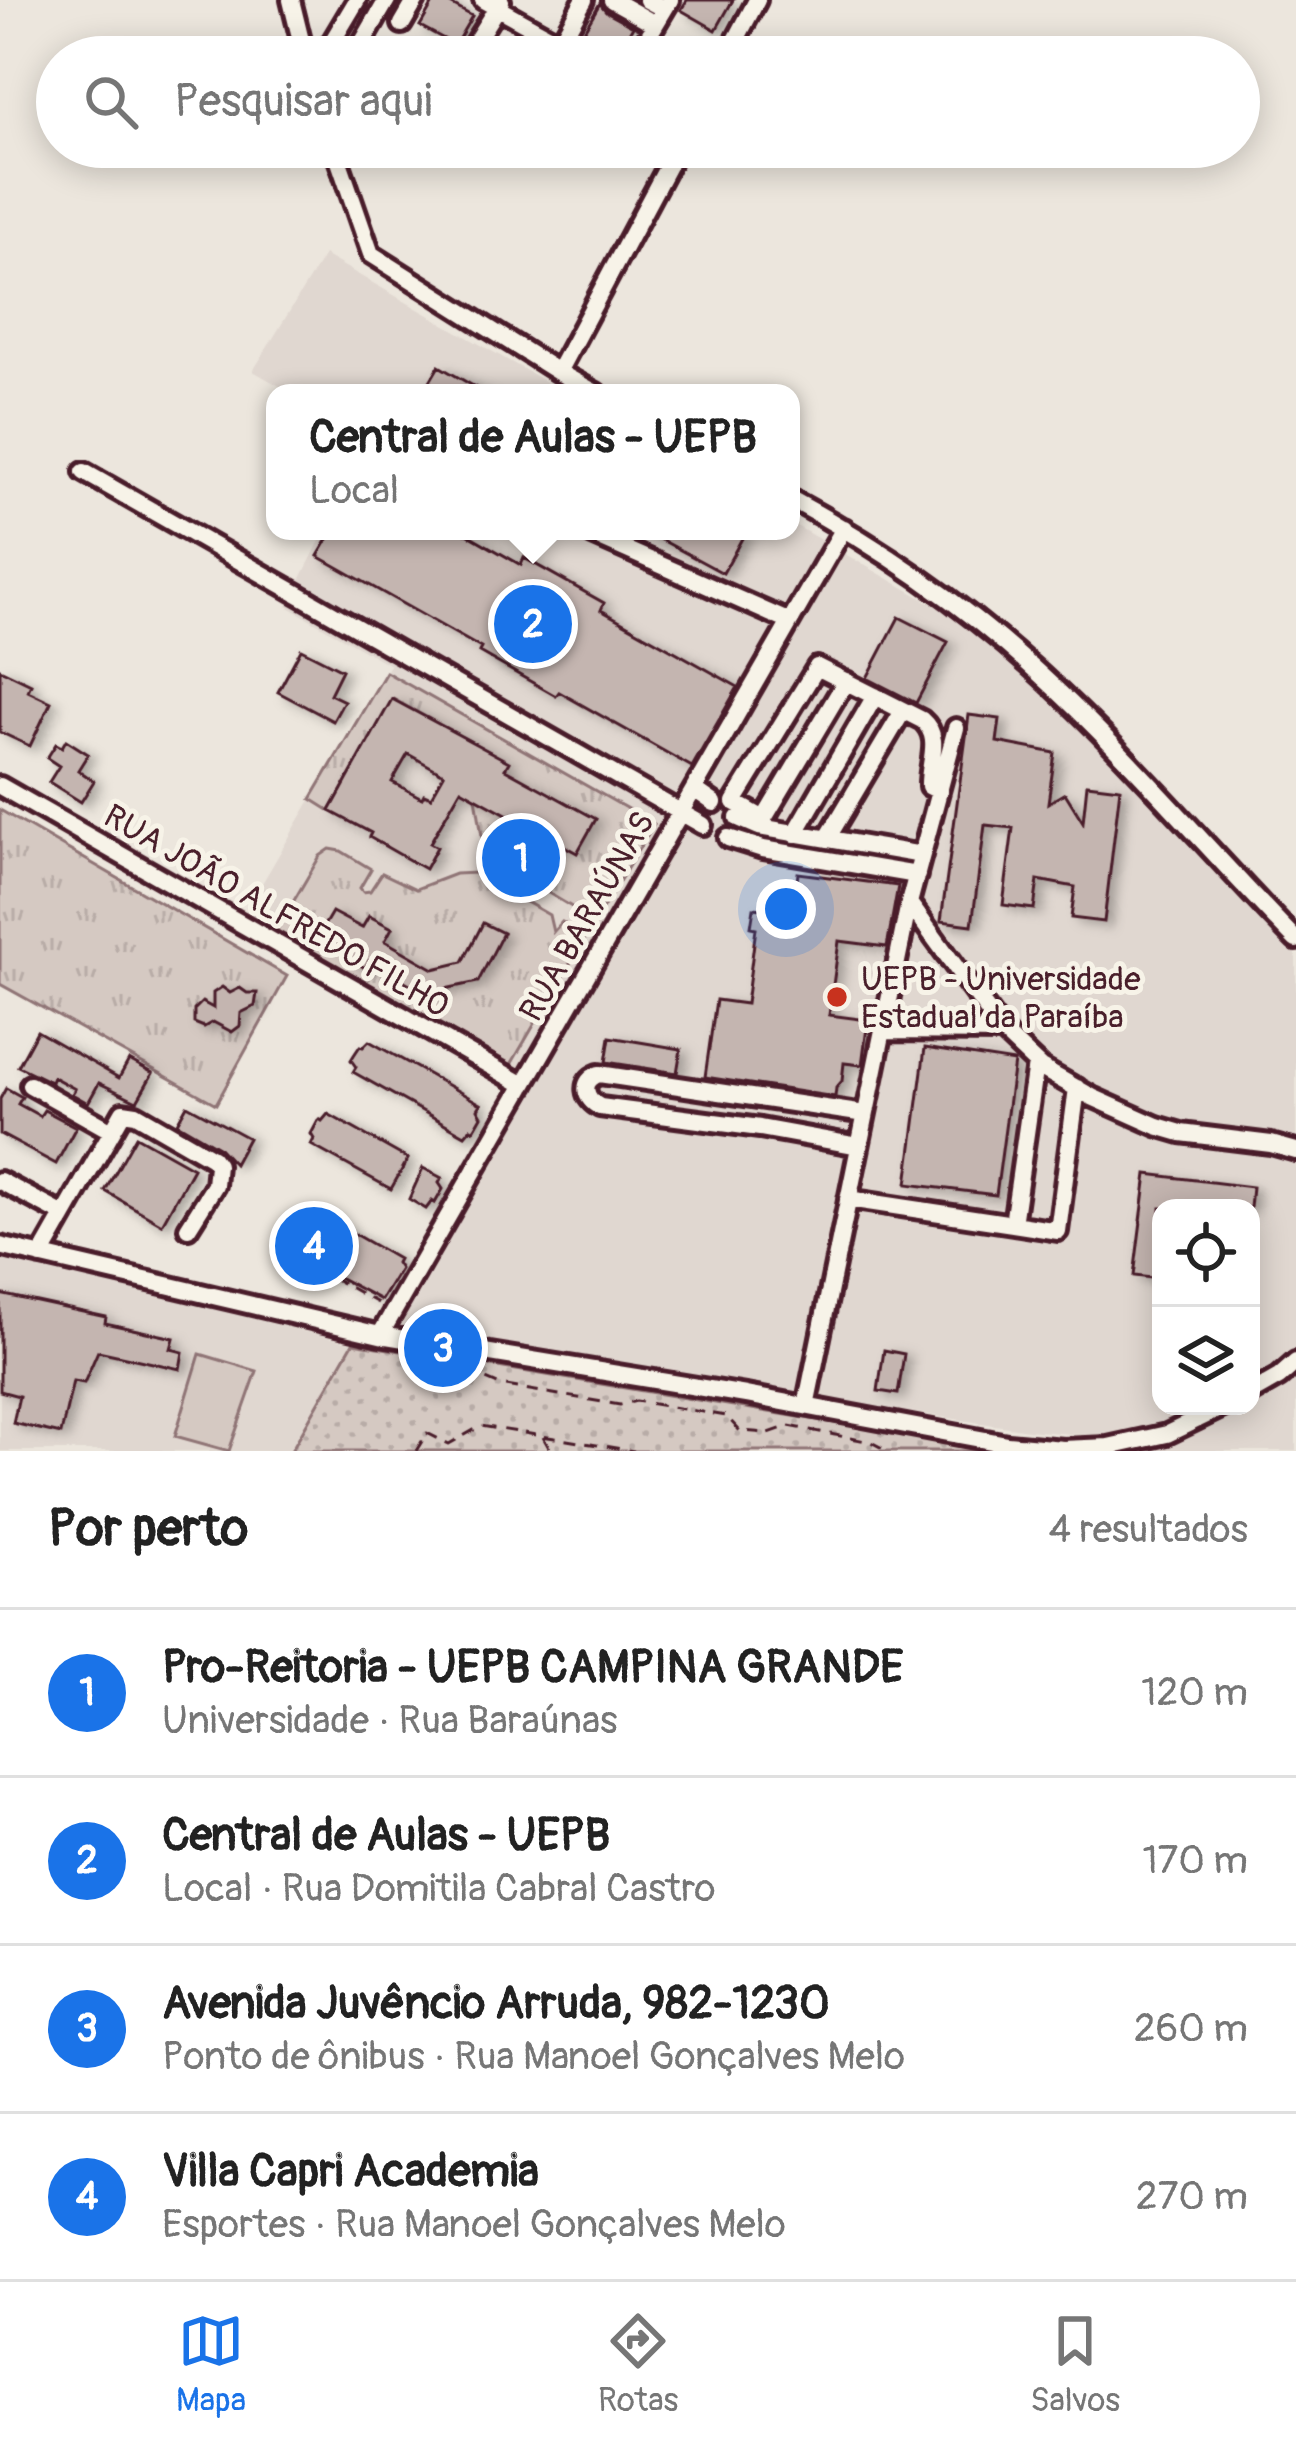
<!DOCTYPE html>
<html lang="pt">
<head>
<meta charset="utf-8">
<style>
  body { margin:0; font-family:Pangolin,sans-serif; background:#f6f6f6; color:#222 }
  .controls { position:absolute; right:36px; bottom:36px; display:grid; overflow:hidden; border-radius:24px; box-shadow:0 6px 30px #0003 }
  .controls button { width:108px; height:108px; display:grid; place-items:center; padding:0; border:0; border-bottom:3px solid #e0e0e0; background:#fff; color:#222; font:60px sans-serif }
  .you { position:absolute; left:786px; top:909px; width:42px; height:42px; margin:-30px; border:9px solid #fff; border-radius:50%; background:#1a73e8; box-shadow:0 0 0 18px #1a73e833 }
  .badge { display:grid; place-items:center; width:78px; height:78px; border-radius:50%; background:#1a73e8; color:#fff; font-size:39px; font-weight:700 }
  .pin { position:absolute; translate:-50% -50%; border:6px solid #fff; box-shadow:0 3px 12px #0006 }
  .popup { position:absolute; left:266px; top:384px; width:534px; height:156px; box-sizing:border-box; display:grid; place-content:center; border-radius:24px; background:#fff; filter:drop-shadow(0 3px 9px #0005); font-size:39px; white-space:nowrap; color:#767676 }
  .popup b { font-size:45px; color:#222 }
  .popup::after { content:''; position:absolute; left:50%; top:100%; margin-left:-24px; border:24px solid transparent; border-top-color:#fff }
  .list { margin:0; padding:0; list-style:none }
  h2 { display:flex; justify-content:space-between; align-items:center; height:156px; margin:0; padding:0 48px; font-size:51px }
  h2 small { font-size:39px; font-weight:400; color:#767676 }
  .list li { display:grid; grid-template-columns:78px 1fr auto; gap:36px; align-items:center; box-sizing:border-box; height:168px; padding:0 48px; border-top:3px solid #e0e0e0 }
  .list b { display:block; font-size:45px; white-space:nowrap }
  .list p { margin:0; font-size:39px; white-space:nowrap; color:#767676 }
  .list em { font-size:39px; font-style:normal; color:#767676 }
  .icon { flex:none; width:66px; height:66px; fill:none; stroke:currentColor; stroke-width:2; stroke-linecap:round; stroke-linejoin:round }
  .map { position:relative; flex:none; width:1296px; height:1451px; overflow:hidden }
  .search { position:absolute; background:#fff; box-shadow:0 6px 30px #0003; left:36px; right:36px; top:36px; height:132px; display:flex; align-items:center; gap:30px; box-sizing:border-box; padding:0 42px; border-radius:66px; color:#767676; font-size:45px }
  .sheet { height:828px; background:#fff }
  nav { display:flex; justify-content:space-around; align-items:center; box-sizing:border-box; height:168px; border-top:3px solid #e0e0e0; background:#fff; font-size:33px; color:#767676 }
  nav a { display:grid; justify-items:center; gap:6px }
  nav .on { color:#1a73e8 }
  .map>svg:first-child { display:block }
  .built { fill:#e0d7d0; fill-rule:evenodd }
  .grass { fill:url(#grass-tufts); stroke:#907476; stroke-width:3 }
  .park { fill:url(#park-dots); stroke:#907476; stroke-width:3 }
  .pitch { fill:#d5c9c2; stroke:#907476; stroke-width:3 }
  .building { fill:#c4b5b0; stroke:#4a1f2b; stroke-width:3; fill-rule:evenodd; filter:url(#shadow) }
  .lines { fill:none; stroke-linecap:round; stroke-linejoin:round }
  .minor-casing { stroke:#4a1f2b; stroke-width:26 }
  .path { stroke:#4a1f2b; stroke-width:3; stroke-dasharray:12 9; stroke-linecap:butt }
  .minor { stroke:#f7f3e8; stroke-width:16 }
  .poi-dot { fill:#c8321e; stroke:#f7f3e8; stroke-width:4.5 }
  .labels { text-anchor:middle; stroke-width:10; stroke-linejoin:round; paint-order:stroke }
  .street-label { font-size:33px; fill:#4a1f2b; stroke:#f7f3e8 }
  .poi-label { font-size:33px; fill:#4a1f2b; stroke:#f7f3e8; text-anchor:start }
</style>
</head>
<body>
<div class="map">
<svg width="1296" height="1451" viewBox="0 0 1296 1451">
  <defs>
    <pattern id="grass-tufts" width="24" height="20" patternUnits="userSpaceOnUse" patternTransform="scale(3)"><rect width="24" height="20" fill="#d5c9c2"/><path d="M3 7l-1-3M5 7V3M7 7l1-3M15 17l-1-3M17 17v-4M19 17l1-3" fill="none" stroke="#b8aca7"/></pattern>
    <pattern id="park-dots" width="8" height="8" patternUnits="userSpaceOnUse" patternTransform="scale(3)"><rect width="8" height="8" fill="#d5c9c2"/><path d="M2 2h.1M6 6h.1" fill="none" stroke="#b8aca7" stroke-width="1.8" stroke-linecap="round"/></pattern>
    <filter id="shadow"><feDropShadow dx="7" dy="4" stdDeviation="6" flood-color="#0004"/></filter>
  </defs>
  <rect width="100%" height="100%" fill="#ece6dd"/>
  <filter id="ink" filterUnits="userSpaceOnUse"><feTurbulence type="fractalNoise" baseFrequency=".00833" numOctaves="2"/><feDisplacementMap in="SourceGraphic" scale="24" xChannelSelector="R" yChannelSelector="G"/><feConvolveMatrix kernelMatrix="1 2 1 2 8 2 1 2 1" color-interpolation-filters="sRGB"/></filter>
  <g filter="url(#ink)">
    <!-- built -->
    <path class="built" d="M324,255l241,138h-273l-39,-22z
      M791,523l164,94 82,61 259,272v501h-207l1,-15 -62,-6 -160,-24 -468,-79 138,-242 -298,-164 150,-256 -103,-59 38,-75h466zM1161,1208h90v198h-90z
      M0,1257l353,86 -62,108h-291z"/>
    <!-- grass -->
    <path class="grass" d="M386,672l268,152 -59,97 -110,-66 -9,-58 119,22 -90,-50 3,-7 -115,-63 -63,112 -19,-12z
      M0,810l287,166 -71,128 -216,-120z
      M330,849l11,2 30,18 -11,19 3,4 7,-1 12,-18 34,16 39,-15 21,-1 73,42 4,17 9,-10 24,14 -77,132 -237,-130 48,-82z"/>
    <!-- park -->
    <path class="park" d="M353,1343l651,108h-713z"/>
    <!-- pitch -->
    <path class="pitch" d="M200,1354l57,17 -28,80 -54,-15z"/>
    <!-- building -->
    <path class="building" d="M435,0h8l29,16 -17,29 -35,-19z
      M687,0h46l-17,30 -35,-20z
      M600,3l6,8 27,15 -15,26 -35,-20z
      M439,366l46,27h-62z
      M333,531h129l59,34 3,-7 80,45 -3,7 137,77 -46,80 -133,-75 -3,4 -77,-44 2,-4 -163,-92z
      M645,531h101l-23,42z
      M899,617l49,25 -32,61 -49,-25z
      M301,649l41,21 -12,24 14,7 -11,20 -55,-29z
      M0,669l31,15 -3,7 23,11 -21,44 -30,-14z
      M392,699l117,63 -4,7 91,50 -19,34 -116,-64 -31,54 7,4 -12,22 -56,-32 2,-4 -41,-22zM408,754l36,20 -13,23 -7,-3 -2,4 -30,-16z
      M969,715l31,4 -3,23 58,11 -7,50 17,-10 18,29 4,-38 33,4 -16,134 -33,-4 4,-31 -37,-7 -4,29 -31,-4 10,-77 -28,-3 -13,100 -31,-4z
      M66,740l22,14 -10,16 16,11 -13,21 -32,-20 10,-16 -12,-8 9,-14 6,3z
      M798,873l100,13 -11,61 -48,-6 -10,74 39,5 -6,45 -18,-2 -2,18 -6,7 -1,9 -130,-20 11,-77 30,4 10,-76 -5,-1 3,-19 39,5z
      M332,912l30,16 7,-12 23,12 -7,13 49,28 29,-7 20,-39 20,10 -25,49 -52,11 -57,-32 -4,7 -18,-11 2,-4 -30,-19z
      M222,987l8,6 10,-5 7,5h10l-2,13 -14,7 -1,13 -8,6 -19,-10 -9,5 -10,-4v-13l8,-8 11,6v-15z
      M37,1031l82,47 10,-18 24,13 -16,28 -38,-18 -11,20 -16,-9 3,-5 -22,-12 -2,5 -33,-16z
      M610,1037l71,12 -4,24 -71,-11z
      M369,1041l112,63 -3,5 4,7 -8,14 -3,-2 -6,7 -112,-63 3,-5 -5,-7 3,-5 6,-9 3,1z
      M925,1048l89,14 -18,133 -89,-11z
      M6,1088l16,9 -4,7 22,12 4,-6 32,17 -20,37 -56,-30v-35z
      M187,1105l61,33 -14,26 -16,-17 -41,-24z
      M328,1114l80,45 -17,30 -80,-44 3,-6 -3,-5 8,-15 3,2z
      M136,1136l57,32 -31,56 -57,-33z
      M423,1168l19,10 -3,5 4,6 -8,14 -3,-2 -6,8 -17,-10z
      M1147,1174l105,13 -2,21h-89v71l-27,-3z
      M309,1218l25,15 2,-3 3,2 3,-5 56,32 -2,4 4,6 -19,31 -92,-49z
      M0,1294l106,23 -1,6 69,15 -3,11 12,3 -3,17 -82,-18 -14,32 -11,-2 -12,53 -48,-11 6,-27 -19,-5z
      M884,1350l20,4 -6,40 -20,-3z"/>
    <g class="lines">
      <defs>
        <path id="minor" d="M291,0l14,57
          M483,0l103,57
          M612,0l43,24
          M647,0l17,9
          M402,24l14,-24
          M323,57l34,-57
          M354,57l33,-57
          M466,57l35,-56
          M552,57l32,-57
          M636,57l34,-57
          M727,57l30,-57
          M334,147l37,107 187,118 38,21
          M558,372l120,-225
          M84,472l619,353
          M791,499c87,47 168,102 242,169 93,84 175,182 263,272
          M593,535l197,87
          M0,786l524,299
          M694,789l20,14
          M738,818l21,9 163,28
          M764,819l-30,-17 83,-135 105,53c21,18 6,42 7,66l10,5
          M759,827l87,-146
          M795,834l80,-138
          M728,838l35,11 154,26
          M827,839l76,-128
          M909,903l94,129 38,36 51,29 65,29 24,7 90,11 25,7
          M883,1031l120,1
          M30,1085l80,45
          M859,1146l-99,-18 -160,-21c-16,-8 -20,-26 -1,-33l266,40
          M0,1181l64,34
          M848,1199l165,25 23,-160
          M1013,1224l45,7 19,-143
          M0,1246l380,89 366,60 261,49 56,5 45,-2 59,-13 58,-28
          M41,1256l82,-144 13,2 76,44 5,7 -2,20 -27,43
          M380,1335l464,-807
          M1251,1393l28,-16 17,-15
          M806,1406l103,-503 47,-175"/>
      </defs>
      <!-- minor casing -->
      <use href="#minor" class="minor-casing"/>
      <!-- path -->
      <path class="path" d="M295,1257l83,46
        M406,1356l57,13 37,16 120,20 16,-4 90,15 14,15 29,2 20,-7 82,16 17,9
        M543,1437l8,14
        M416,1451l11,-18 22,11 32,-18 153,25"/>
      <!-- minor -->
      <use href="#minor" class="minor"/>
    </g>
  </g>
  <!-- markers -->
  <circle class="poi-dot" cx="837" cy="997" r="12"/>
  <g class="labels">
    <!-- street labels -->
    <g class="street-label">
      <text transform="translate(277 910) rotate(30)" y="12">RUA JOÃO ALFREDO FILHO</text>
      <text transform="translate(586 916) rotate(-60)" y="12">RUA BARAÚNAS</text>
    </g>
    <!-- poi labels -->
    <g class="poi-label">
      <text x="861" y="990">UEPB - Universidade<tspan x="861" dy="38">Estadual da Paraíba</tspan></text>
    </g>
  </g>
</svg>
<div class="controls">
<button><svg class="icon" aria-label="locate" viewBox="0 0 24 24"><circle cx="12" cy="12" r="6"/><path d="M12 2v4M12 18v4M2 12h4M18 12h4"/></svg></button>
<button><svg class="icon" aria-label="layers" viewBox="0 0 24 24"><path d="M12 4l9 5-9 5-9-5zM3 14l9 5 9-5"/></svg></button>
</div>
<div class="you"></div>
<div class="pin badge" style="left:521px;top:858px">1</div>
<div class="pin badge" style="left:533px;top:624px">2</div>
<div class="popup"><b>Central de Aulas - UEPB</b>Local</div>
<div class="pin badge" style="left:443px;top:1348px">3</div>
<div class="pin badge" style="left:314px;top:1246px">4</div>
<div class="search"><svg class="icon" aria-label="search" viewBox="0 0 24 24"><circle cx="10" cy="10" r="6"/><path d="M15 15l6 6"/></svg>Pesquisar aqui</div>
</div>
<section class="sheet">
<h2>Por perto<small>4 resultados</small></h2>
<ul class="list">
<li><span class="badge">1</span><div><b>Pro-Reitoria - UEPB CAMPINA GRANDE</b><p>Universidade · Rua Baraúnas</p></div><em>120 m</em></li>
<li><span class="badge">2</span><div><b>Central de Aulas - UEPB</b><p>Local · Rua Domitila Cabral Castro</p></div><em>170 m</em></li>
<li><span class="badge">3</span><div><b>Avenida Juvêncio Arruda, 982-1230</b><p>Ponto de ônibus · Rua Manoel Gonçalves Melo</p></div><em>260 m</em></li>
<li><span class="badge">4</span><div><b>Villa Capri Academia</b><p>Esportes · Rua Manoel Gonçalves Melo</p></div><em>270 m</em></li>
</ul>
</section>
<nav>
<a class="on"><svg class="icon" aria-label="map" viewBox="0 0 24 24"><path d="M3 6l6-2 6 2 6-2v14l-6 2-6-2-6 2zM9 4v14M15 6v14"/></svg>Mapa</a>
<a><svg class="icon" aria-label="directions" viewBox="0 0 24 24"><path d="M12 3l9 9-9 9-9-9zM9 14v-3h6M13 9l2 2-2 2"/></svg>Rotas</a>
<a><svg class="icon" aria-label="saved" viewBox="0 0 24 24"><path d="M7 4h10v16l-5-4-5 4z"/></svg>Salvos</a>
</nav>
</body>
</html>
